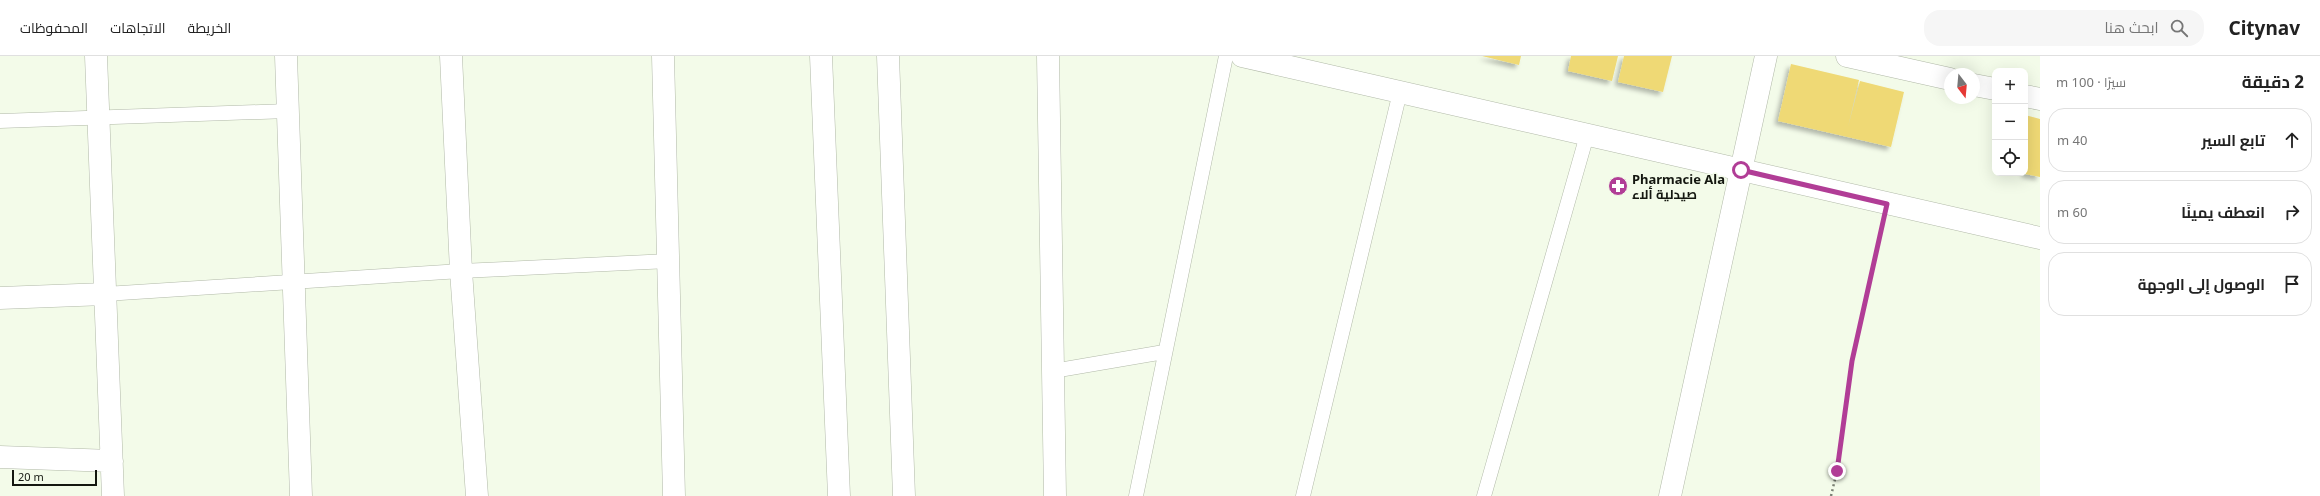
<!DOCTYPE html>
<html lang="ar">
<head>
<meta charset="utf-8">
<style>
  body { margin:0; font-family:"Noto Sans",Cairo,sans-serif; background:#f6f6f6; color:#222; direction:rtl }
  .controls { position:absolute; right:12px; top:12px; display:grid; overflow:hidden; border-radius:8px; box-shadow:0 4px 16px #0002 }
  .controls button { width:36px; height:36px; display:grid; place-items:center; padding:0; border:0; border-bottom:1px solid #e0e0e0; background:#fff; color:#222; font:20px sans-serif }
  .compass { position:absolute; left:1944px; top:12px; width:36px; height:36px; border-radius:50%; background:#fff; box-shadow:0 4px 16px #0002; rotate:164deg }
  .scale { position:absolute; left:12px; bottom:10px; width:85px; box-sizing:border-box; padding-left:4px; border:2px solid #141710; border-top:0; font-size:11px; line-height:14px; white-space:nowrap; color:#141710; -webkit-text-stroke:3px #f3fbe9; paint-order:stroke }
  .stop { position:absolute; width:12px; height:12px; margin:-9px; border:3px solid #b13d96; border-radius:50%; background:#fff }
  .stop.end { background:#b13d96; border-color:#fff; box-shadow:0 1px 4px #0008 }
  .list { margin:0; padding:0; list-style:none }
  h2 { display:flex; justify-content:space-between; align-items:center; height:52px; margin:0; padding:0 16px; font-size:17px }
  h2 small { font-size:13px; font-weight:400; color:#767676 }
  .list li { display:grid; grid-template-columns:26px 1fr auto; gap:12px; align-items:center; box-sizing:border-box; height:64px; margin:0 8px 8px; padding:0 8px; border:1px solid #e0e0e0; border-radius:16px }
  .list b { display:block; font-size:15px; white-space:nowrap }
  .list em { font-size:13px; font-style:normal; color:#767676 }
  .icon { flex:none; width:22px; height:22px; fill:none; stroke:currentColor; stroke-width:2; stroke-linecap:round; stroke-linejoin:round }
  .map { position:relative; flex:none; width:2040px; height:440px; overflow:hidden; direction:ltr }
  header { display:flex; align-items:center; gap:24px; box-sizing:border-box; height:56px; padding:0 20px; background:#fff; border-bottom:1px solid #e0e0e0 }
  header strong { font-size:19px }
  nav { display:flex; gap:22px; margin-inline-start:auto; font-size:14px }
  .search { width:280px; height:36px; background:#f6f6f6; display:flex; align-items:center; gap:10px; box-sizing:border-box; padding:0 14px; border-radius:16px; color:#767676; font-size:15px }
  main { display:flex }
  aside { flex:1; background:#fff }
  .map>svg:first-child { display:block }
  .building { fill:#efd975; filter:url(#shadow) }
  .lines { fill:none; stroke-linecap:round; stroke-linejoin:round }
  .service-casing { stroke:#b1b9a8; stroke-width:15 }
  .minor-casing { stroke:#b1b9a8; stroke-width:23 }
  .tertiary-casing { stroke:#b1b9a8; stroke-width:23 }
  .path { stroke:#7b8174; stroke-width:2.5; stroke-dasharray:2 3; stroke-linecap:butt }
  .service { stroke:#fff; stroke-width:14 }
  .minor { stroke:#fff; stroke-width:22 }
  .tertiary { stroke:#fff; stroke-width:22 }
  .route { stroke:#b13d96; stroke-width:5 }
  .labels { text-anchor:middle; stroke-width:3; stroke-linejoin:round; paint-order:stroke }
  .poi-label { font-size:13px; font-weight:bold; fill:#141710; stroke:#f3fbe9; text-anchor:start }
</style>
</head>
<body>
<header>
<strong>Citynav</strong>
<div class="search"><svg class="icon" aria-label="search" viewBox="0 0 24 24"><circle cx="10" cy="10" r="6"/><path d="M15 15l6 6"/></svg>ابحث هنا</div>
<nav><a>الخريطة</a><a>الاتجاهات</a><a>المحفوظات</a></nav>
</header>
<main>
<aside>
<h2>2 دقيقة<small>سيرًا · 100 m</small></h2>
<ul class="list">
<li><svg class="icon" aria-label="ahead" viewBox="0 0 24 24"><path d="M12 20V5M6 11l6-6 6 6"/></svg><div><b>تابع السير</b></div><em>40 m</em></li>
<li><svg class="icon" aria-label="right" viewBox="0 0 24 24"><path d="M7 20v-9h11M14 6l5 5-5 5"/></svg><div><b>انعطف يمينًا</b></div><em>60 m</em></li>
<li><svg class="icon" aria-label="arrive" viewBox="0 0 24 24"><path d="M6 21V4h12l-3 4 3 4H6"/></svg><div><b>الوصول إلى الوجهة</b></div></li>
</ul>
</aside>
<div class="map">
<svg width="2040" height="440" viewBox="0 0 2040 440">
  <defs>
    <filter id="shadow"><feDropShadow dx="-3.5" dy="3.5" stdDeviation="2" flood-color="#0004"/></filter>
  </defs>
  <rect width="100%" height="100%" fill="#f3fbe9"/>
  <!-- building -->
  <path class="building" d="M1482,0h39l-2,9z
    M1571,0h47l-6,25 -44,-10z
    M1624,0h48l-9,36 -45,-10z
    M1791,8l68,16 -11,47 12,-46 44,11 -13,55 -113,-26z
    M2025,59l15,4v58l-15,-3z"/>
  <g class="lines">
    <defs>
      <path id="service" d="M0,65l288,-10
        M105,238l356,-23 208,-10
        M1053,315l111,-19
        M1136,440l90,-440
        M1303,440l97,-404
        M1484,440l103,-361"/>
      <path id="minor" d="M96,0l17,440
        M286,0l15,440
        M451,0l10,215 16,225
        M663,0l11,440
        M1048,0l7,440
        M1242,0l798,182
        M1847,0l103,23
        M1974,29l21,4
        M2025,40l15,3
        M0,242l105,-4
        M0,401l112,4
        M1670,440l96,-440"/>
      <path id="tertiary" d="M821,0l18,440
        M888,0l16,440"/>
    </defs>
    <!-- service casing -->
    <use href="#service" class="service-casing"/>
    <!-- minor casing -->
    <use href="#minor" class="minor-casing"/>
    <!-- tertiary casing -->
    <use href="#tertiary" class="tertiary-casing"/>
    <!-- path -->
    <path class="path" d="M1831,440l6,-25 15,-110 30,-133"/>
    <!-- service -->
    <use href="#service" class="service"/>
    <!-- minor -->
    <use href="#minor" class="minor"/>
    <!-- tertiary -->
    <use href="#tertiary" class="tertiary"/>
  </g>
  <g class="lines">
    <!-- route -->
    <path class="route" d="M1741,114l146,34 -35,157 -15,110"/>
  </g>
  <!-- icons -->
  <defs>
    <symbol id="pharmacy-disc" viewBox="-11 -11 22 22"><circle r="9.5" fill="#b13d96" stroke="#f3fbe9"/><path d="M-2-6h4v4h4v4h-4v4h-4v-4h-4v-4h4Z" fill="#fff"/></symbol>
  </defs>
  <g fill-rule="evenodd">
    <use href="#pharmacy-disc" x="1607" y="119" width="22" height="22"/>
  </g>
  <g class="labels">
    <!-- poi labels -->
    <g class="poi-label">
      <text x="1632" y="128">Pharmacie Ala<tspan x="1632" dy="15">صيدلية ألاء</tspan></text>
    </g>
  </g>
</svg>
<div class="controls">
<button>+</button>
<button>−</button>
<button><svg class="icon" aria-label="locate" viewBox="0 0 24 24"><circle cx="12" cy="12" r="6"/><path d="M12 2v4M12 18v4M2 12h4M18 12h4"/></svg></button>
</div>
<svg class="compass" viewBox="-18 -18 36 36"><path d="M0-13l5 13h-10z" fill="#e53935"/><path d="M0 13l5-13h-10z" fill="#767676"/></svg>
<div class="scale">20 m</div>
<div class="stop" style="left:1741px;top:114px"></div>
<div class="stop end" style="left:1837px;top:415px"></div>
</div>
</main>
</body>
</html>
